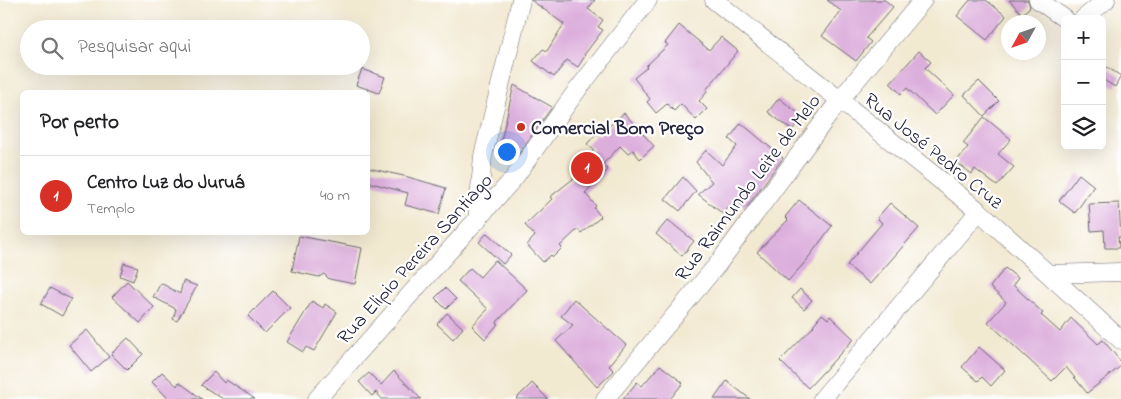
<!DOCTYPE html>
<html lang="pt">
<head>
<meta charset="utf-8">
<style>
  body { margin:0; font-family:"Indie Flower",sans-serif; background:#f6f6f6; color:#202124 }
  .controls { position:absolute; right:15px; top:15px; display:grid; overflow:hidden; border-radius:8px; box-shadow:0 5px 20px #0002 }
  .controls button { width:45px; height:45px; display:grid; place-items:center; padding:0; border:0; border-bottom:1px solid #e0e0e0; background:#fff; color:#202124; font:25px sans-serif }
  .compass { position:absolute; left:1001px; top:15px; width:45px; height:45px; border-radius:50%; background:#fff; box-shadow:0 5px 20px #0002; rotate:230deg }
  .you { position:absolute; left:506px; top:151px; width:18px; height:18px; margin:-12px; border:4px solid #fff; border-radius:50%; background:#1a73e8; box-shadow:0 0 0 8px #1a73e833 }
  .badge { display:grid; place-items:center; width:32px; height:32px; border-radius:50%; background:#d93025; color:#fff; font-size:16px; font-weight:700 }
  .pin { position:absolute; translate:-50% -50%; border:2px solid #fff; box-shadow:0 1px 5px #0006 }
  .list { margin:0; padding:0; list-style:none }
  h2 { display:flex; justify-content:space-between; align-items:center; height:65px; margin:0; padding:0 20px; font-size:21px }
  h2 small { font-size:16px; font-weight:400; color:#757577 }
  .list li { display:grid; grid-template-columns:32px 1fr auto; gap:15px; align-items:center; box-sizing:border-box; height:80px; padding:0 20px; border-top:1px solid #e0e0e0 }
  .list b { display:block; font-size:19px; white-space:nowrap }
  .list p { margin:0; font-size:16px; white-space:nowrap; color:#757577 }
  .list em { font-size:16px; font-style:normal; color:#757577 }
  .icon { flex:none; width:28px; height:28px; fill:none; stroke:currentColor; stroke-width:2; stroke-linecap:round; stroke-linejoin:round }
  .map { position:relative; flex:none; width:1121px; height:399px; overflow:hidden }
  .search { position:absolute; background:#fff; box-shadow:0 5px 20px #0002; left:20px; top:20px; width:350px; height:55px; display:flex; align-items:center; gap:12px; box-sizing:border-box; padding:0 18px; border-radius:28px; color:#757577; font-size:19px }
  .panel { position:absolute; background:#fff; box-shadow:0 5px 20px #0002; left:20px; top:90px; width:350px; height:145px; border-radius:8px }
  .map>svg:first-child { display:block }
  .building { fill:#dcaedc }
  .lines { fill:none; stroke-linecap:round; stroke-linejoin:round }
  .minor-casing { stroke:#6b6870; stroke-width:19 }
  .minor { stroke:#fff; stroke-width:18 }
  .poi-dot { fill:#c8321e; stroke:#fff; stroke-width:2 }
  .labels { text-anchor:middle; stroke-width:4.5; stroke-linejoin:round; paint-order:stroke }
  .poi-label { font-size:20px; font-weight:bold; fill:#22223b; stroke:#fff; text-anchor:start }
  .street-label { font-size:20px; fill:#22223b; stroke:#fff }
</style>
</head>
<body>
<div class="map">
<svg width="1121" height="399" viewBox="0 0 1121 399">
  <rect width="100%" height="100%" fill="#fff"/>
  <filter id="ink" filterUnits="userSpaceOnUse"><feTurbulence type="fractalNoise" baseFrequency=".02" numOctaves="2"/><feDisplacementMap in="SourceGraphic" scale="10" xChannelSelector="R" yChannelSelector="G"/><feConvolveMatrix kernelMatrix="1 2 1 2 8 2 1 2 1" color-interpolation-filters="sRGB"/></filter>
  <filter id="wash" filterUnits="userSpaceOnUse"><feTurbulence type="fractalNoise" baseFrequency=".0096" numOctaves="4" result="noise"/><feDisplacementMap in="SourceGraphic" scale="20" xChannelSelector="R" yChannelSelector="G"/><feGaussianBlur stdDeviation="1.12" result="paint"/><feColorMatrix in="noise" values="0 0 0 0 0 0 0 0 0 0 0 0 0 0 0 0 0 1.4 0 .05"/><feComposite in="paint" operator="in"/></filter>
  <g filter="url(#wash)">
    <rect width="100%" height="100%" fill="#f2e9d1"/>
    <g id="blocks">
      <!-- building -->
      <path class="building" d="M531,0h64l-7,9 15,11 -5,7 5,3 -19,25 1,1 -7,11 -11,-7 -13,17 -21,-16 10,-12 4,2 17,-27z
        M827,0h58l8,7 -27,31 5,4 -15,19 -34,-25 19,-25z
        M970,0h16l20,16 -19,24 -30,-24z
        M1009,0h19l2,7 -8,7z
        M679,25l30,25 12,-13 17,14 -32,39 1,2 -8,9 8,8 -11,11 -15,-16 -7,7 -7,-7 -11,9 -9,-11 3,-3 -16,-21 13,-11 -1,-1 22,-21 -3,-2z
        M919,51l12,11 -6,6 29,27 -19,20 -28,-27 -6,6 -11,-11z
        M1102,64l19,12 -6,11 -13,-8z
        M362,69l23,8 -6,16 -23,-8z
        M979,81l20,20 -15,15 -20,-21z
        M514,85l38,22 -37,52 -16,-10z
        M779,98l24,19 -11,13 -24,-18z
        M624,113l30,33 -14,13 -7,-9 -5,4 -8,-8 -17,18 5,6 -23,23 11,13 -2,2 7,9 -20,16 -3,-4 -18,17 2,2 -9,9 -2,-2 -8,7 -16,-17 8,-9 -10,-11 27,-26 -2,-2 32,-25 -5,-4 17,-18 -7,-6 10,-11 2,2z
        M984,117l27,22 -13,15 16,13 -17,19 -22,-17 -3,5 -16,-12 12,-15 -5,-4z
        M741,123l42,35 -37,50 -11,-9 -12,15 -25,-20 14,-12 -16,-20 10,-12 16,15 15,-19 -8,-7z
        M368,168l40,9 38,11 -7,26 -34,-9 3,-12 -40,-11z
        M1079,174l15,12 -19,27 -16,-12z
        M683,177l13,14 -16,20 -15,-12z
        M799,200l33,26 -24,32v1l-20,22 -31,-29 31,-32 -3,-3z
        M890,203l29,25 -49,56 -23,-19 35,-42 -5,-5z
        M1119,203l2,34h-3l1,11h-14l-1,-18 -13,1 -2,-27z
        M668,220l26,21 -12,15 -26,-22z
        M487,233l24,22 -8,9 -24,-22z
        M299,236l63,12 -7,36 -26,-5 -5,-5 -5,3 -27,-6z
        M495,260l32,30 -30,32 1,2 -13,15 -13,-13 16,-17 -30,-28 12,-13 10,9z
        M124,263l14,4 -5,14 -13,-5z
        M1005,268l13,10 -5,7 30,28 -2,2 19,17 11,-14 27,26 5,-4 18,22v4l-34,27 -21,-26 -14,14 -64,-59 18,-20 -16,-15z
        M127,281l27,26 -14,16 -28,-26z
        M183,281l14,5 -20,35 -4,-2 3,-10 -23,-12 8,-14 19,11z
        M50,288l21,11 -9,17 -21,-12z
        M445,288l11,11 -10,10 -11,-11z
        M800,289l12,11 -8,9 -12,-11z
        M273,291l17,17 -25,25 -17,-17z
        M574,299l52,46 -17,21 5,5 -17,16 -41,-46 17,-16 -12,-9z
        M312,301l11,7 2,-4 12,8 -23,39 -8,-4 -3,5 -16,-10z
        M447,313l16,15 -10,11 -16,-15z
        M822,314l6,5 2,-3 24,23 -46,49 -28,-27 34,-35 -1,-1z
        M87,330l22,27 -18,15 -22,-27z
        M128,338l15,16 -16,16 -16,-16z
        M979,347l26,23 -14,16 -9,-9 -4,4 -16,-14z
        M660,365l23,18 -13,16h-47l14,-17 5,4z
        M394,371l27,28h-39l-6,-7 -4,4 -13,-14 10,-9 12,12z
        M162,372l15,14 2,-4 23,17h-35l1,-1 -16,-16z
        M214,372l10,11 2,-3 29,19h-32l-22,-14z
        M727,381l23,18h-36z
        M532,383l16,16h-32z"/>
    </g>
  </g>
  <g filter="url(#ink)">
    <use href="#blocks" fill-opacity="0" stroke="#6b6870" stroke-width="1"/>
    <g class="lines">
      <defs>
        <path id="minor" d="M714,0l265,211 142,129
          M1038,0l27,19
          M1083,19l23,-19
          M477,221l6,-65 38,-156
          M1049,274l72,-2
          M317,399l197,-221 61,-85 73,-93
          M605,399l112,-134 122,-164 84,-101
          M822,399l157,-188"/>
      </defs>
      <!-- minor casing -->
      <use href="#minor" class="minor-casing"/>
      <!-- minor -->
      <use href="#minor" class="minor"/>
    </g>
  </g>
  <!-- markers -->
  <circle class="poi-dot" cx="521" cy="127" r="5"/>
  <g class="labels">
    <!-- poi labels -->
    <g class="poi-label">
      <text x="531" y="134">Comercial Bom Preço</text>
    </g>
    <!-- street labels -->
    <g class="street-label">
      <text transform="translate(934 150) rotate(39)" y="7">Rua José Pedro Cruz</text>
      <text transform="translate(747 187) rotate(-53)" y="7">Rua Raimundo Leite de Melo</text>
      <text transform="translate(414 258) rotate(-48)" y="7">Rua Elipio Pereira Santiago</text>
    </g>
  </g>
</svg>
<div class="controls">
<button>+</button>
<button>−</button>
<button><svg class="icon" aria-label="layers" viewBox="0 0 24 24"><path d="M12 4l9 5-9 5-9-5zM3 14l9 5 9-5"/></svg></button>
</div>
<svg class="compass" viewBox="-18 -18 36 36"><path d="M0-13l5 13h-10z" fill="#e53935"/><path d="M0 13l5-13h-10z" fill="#757577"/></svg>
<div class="you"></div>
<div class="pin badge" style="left:587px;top:168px">1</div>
<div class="search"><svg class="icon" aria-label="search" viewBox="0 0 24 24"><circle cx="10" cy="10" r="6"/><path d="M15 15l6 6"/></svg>Pesquisar aqui</div>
<section class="panel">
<h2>Por perto<small></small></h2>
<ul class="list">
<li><span class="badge">1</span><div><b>Centro Luz do Juruá</b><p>Templo</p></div><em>40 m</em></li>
</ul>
</section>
</div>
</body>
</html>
